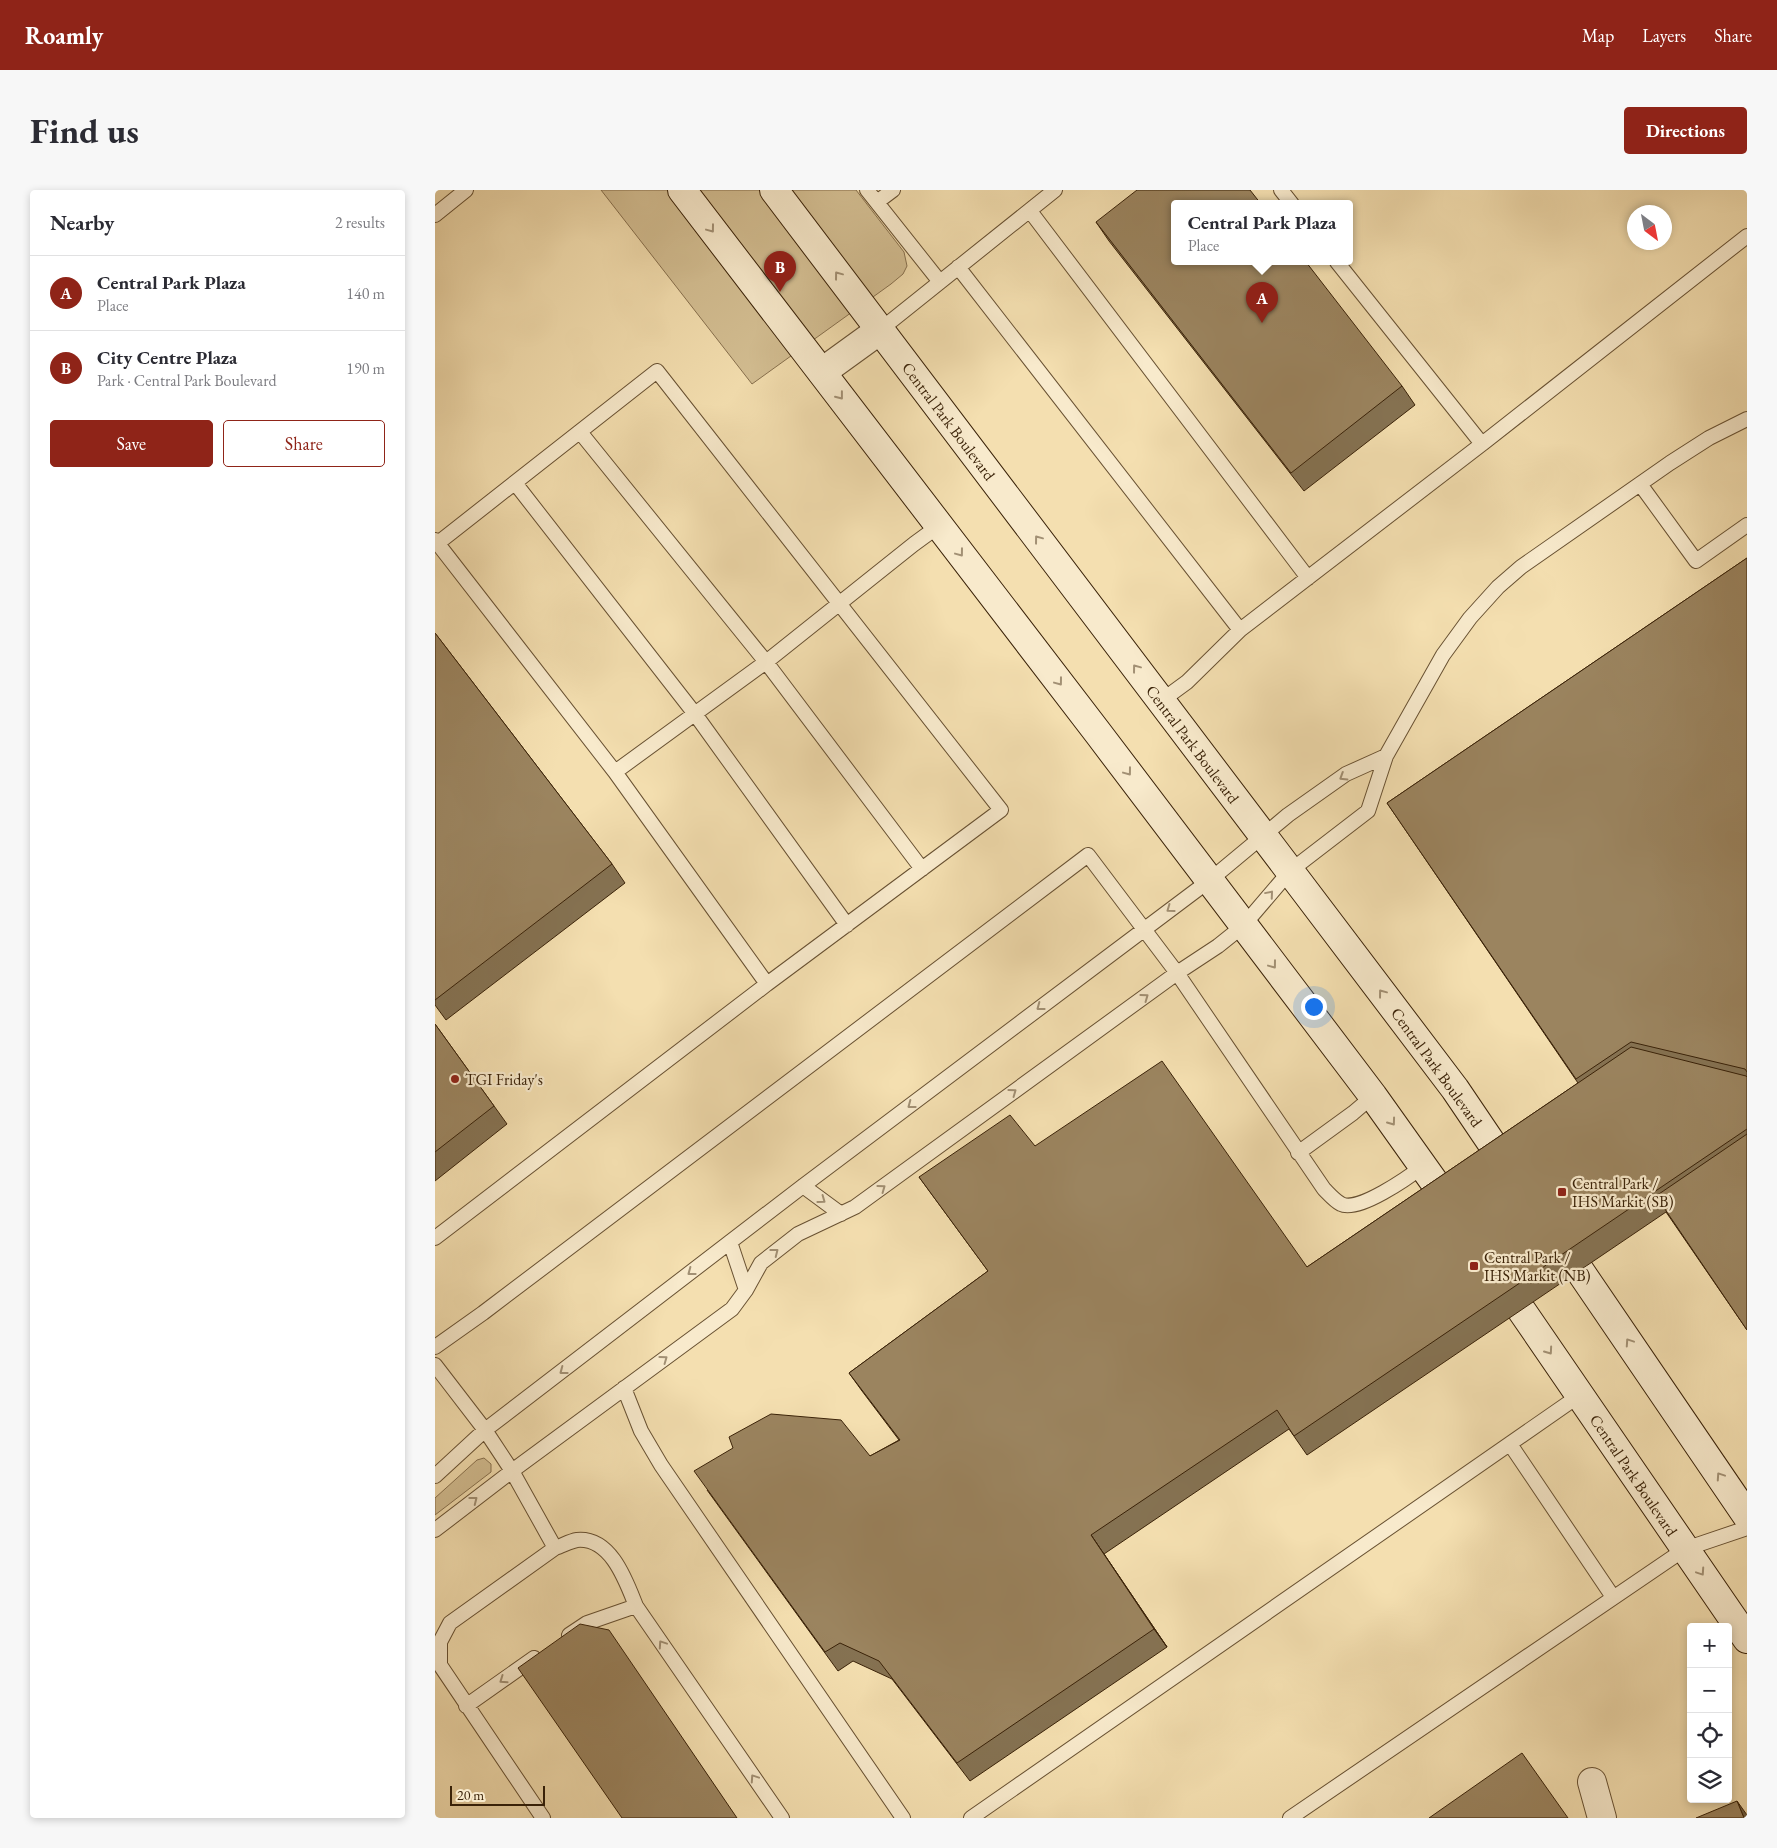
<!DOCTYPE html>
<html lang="en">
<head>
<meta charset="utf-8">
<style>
  body { margin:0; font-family:"EB Garamond",serif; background:#f7f7f7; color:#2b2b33 }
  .controls { position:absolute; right:15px; bottom:15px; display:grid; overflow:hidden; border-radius:5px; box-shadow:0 2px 8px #0003 }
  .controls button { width:45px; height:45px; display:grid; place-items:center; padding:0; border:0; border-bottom:1px solid #e1e1e2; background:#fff; color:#2b2b33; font:25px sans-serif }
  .compass { position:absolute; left:1192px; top:15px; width:45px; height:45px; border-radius:50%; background:#fff; box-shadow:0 2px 8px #0003; rotate:148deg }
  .scale { position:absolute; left:15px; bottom:12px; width:95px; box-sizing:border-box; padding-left:5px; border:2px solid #3a2208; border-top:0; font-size:14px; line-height:18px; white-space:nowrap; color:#3a2208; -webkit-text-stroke:4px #f8eacc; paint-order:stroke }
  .you { position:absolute; left:878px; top:816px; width:18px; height:18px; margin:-12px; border:4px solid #fff; border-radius:50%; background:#1a73e8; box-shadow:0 0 0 8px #1a73e833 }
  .badge { display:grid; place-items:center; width:32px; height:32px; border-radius:50%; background:#8f2418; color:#fff; font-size:16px; font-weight:700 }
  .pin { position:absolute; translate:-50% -41px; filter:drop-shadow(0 1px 2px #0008) }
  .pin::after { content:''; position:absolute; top:26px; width:18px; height:15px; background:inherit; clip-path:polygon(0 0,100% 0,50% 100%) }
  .popup { position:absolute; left:736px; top:10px; width:182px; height:65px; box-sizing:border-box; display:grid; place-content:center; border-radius:5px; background:#fff; filter:drop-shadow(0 1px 4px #0005); font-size:16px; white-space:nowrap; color:#7c7c81 }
  .popup b { font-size:19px; color:#2b2b33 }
  .popup::after { content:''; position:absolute; left:50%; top:100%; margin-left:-10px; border:10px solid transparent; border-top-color:#fff }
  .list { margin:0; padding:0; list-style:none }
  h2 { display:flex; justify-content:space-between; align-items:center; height:65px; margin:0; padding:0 20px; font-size:21px }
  h2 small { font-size:16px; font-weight:400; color:#7c7c81 }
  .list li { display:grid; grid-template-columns:32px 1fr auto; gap:15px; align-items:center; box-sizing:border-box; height:75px; padding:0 20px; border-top:1px solid #e1e1e2 }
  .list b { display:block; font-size:19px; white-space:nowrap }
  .list p { margin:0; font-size:16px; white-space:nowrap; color:#7c7c81 }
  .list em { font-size:16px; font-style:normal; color:#7c7c81 }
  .actions { display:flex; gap:10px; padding:15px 20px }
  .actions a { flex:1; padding:11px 0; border:1px solid #8f2418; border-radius:5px; text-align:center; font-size:18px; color:#8f2418 }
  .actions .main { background:#8f2418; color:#fff }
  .icon { flex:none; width:28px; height:28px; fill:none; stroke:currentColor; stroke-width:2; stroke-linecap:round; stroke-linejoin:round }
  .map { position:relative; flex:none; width:1312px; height:1628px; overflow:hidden; border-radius:5px }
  header { display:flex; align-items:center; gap:30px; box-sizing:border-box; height:70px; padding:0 25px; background:#8f2418; color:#fff }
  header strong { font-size:24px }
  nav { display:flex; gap:28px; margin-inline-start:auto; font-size:18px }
  .intro { display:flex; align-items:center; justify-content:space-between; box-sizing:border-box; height:120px; padding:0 30px }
  h1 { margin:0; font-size:35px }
  .button { padding:12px 22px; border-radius:5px; background:#8f2418; color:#fff; font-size:18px; font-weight:700 }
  main { display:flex; gap:30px; padding:0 30px }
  aside { flex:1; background:#fff; border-radius:5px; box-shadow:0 2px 8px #0003 }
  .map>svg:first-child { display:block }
  .green { fill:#d4bf93; stroke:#87704e }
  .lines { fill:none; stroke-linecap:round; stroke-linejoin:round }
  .lane-casing { stroke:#685132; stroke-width:16 }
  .street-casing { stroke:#685132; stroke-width:30 }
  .secondary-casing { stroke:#3a2208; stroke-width:30 }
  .lane { stroke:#f8eacc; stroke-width:14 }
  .street { stroke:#f8eacc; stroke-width:28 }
  .secondary { stroke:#f8eacc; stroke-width:28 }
  .wall { fill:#857252; stroke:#3a2208 }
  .shaded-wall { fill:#6c5c42; stroke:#3a2208 }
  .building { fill:#9b845f; stroke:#3a2208 }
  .oneway { stroke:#a29074 }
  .poi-dot { fill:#8f2418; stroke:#f8eacc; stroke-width:2 }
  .labels { text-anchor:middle; stroke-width:4.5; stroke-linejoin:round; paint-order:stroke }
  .street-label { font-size:16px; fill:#3a2208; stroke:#f8eacc }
  .poi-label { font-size:16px; fill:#3a2208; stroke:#f8eacc; text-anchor:start }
</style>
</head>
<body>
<header>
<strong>Roamly</strong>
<nav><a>Map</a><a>Layers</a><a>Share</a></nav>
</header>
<div class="intro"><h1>Find us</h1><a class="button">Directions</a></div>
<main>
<aside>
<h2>Nearby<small>2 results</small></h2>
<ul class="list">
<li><span class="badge">A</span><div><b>Central Park Plaza</b><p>Place</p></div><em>140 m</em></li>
<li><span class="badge">B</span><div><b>City Centre Plaza</b><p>Park · Central Park Boulevard</p></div><em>190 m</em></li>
</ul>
<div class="actions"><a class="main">Save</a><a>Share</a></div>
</aside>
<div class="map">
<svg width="1312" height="1628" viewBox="0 0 1312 1628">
  <rect width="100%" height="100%" fill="#f4dfb0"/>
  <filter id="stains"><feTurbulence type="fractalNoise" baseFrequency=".004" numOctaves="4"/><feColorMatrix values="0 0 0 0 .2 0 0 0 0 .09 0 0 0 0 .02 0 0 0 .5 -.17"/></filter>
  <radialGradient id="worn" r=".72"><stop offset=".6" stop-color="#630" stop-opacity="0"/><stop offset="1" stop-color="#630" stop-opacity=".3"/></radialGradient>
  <!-- green -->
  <path class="green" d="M166,0h255l48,62 3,14 -4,8 -12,10 -139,100z
    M49,1268l7,6v8l-56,43v-17l42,-38z"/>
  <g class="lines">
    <defs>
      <path id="lane" d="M432,0l73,92
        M846,0l11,14
        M442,12l16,-12
        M595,21l278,367
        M0,25l31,-25
        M523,77l282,363
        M445,140l175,-140
        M145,242l186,230 156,207
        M1047,254l265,-208
        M80,293l180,231 152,211
        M1205,294l56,77 51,-36
        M0,350l180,232 151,-110 148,-118 26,-19
        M3,353l219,-172 344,439 -234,174
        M726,511l26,-19 53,-52 242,-186 -145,-182
        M863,963l55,-40 20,-17
        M368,996l38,28
        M0,1048l332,-254 -152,-212
        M295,1052l16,48
        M0,1157l48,-34 605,-458 89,118 147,216c5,5 11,12 17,15 17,9 68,-27 82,-38
        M0,1175l50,65 27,41 43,77 -105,75 -10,19v23l103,153
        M189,1198l17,43 20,34 242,353
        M1075,1254l103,153
        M0,1286l50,-46 318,-244 407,-306 78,-65 58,-41 40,-18
        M0,1340l77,-59 220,-162 14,-19 15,-27 37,-29 57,-27 322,-234 41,-27 25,-20 47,-55 78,-60 18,-55 57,-101 27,-37 28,-31 23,-20 149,-104 39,-25 38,-19
        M120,1358c7,-2 15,-7 22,-8 34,-3 49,41 59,66l146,212
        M134,1445l18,-12 49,-17
        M31,1516l68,-48
        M536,1628l609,-423
        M855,1628l395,-269 62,-21"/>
      <path id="street" d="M387,182l58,-42
        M1157,1592l10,36"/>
      <path id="secondary" d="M247,0l416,543 275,363 74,104
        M339,0l681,899 48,71
        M1145,1081l167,245
        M1087,1121l225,328"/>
    </defs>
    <!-- lane casing -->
    <use href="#lane" class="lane-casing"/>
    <!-- street casing -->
    <use href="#street" class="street-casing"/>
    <!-- secondary casing -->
    <use href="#secondary" class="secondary-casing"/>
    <!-- lane -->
    <use href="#lane" class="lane"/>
    <!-- street -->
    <use href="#street" class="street"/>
    <!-- secondary -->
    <use href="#secondary" class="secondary"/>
  </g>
  <!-- wall -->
  <path class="wall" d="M661,32l306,164 13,19 -111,86 -195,-250z
    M1312,368v772l-81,-118 -359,243 -18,-26 -185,125 63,93 -197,134 -78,-102 -39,-18 -15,10 -131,-181 163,-34 29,-16 -37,-49 -13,-18 139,-102 -69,-94 116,-31 272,121 271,-184 -191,-280z
    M0,443l177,231 13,19 -179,137 -11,-15z
    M0,834l72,100 -72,57z"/>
  <!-- shaded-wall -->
  <path class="shaded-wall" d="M656,1345l13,19 63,93 -13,-18z
    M1302,1611l10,14v3h-3z"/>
  <!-- building -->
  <path class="building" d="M702,0h113l11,14h-86v58h131l96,124 -111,87 -195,-251z
    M1312,368v514l-2,-3 -114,-27 -55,37 -189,-276z
    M0,443l177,231 -177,136z
    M0,834l59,82 -59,46z
    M1196,857l115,29 1,1v52l-453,307 -17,-26 -186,125 63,94 -197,134 -78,-102 -39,-18 -15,9 -131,-181 39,-23 -4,-11 42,-23 70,6 29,36 30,-16 -51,-67 139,-102 -69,-94 91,-62 25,31 127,-85 145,206z
    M1312,944v196l-91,-134z
    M145,1434l29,6 128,188h-115l-104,-150z
    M1087,1563l46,65h-139z
    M1302,1611l7,17h-48z"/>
  <!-- one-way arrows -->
  <defs><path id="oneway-chevron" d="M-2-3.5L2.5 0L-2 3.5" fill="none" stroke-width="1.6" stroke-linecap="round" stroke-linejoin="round" transform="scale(1.25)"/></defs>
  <g class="oneway">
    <use href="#oneway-chevron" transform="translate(276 39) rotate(53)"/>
    <use href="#oneway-chevron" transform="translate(403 85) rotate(-127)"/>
    <use href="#oneway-chevron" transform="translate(405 206) rotate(52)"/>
    <use href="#oneway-chevron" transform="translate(603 349) rotate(-127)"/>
    <use href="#oneway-chevron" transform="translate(525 363) rotate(53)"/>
    <use href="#oneway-chevron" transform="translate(701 478) rotate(-127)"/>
    <use href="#oneway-chevron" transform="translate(624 492) rotate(53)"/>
    <use href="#oneway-chevron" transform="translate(693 582) rotate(53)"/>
    <use href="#oneway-chevron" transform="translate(908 587) rotate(148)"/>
    <use href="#oneway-chevron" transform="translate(835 704) rotate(-50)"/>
    <use href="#oneway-chevron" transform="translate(735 719) rotate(144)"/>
    <use href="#oneway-chevron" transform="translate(838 775) rotate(53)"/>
    <use href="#oneway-chevron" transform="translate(947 803) rotate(-127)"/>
    <use href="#oneway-chevron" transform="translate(710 807) rotate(-36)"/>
    <use href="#oneway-chevron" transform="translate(605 817) rotate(143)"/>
    <use href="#oneway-chevron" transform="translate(578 902) rotate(-36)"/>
    <use href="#oneway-chevron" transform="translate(476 915) rotate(143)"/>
    <use href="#oneway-chevron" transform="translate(957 932) rotate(54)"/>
    <use href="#oneway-chevron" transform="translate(447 998) rotate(-36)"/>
    <use href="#oneway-chevron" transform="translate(387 1010) rotate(36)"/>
    <use href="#oneway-chevron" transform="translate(340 1062) rotate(-38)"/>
    <use href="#oneway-chevron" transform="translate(256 1082) rotate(143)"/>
    <use href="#oneway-chevron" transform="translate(1194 1152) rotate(-124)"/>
    <use href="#oneway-chevron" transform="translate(1114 1161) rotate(55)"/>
    <use href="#oneway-chevron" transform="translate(229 1169) rotate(-36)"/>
    <use href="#oneway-chevron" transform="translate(128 1181) rotate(143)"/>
    <use href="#oneway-chevron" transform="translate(1285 1286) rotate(-124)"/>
    <use href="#oneway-chevron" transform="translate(39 1310) rotate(-38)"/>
    <use href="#oneway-chevron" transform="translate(1266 1382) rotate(56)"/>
    <use href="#oneway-chevron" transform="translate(227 1454) rotate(-124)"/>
    <use href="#oneway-chevron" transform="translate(68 1490) rotate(145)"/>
    <use href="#oneway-chevron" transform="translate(319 1588) rotate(-124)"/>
  </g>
  <!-- markers -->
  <g class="poi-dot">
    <circle cx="20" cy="889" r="5"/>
    <rect x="1122" y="997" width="10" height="10" rx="2.5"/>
    <rect x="1034" y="1071" width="10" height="10" rx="2.5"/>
  </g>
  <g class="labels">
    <!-- street labels -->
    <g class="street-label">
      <text transform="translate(514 231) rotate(53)" y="6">Central Park Boulevard</text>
      <text transform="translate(758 554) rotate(53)" y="6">Central Park Boulevard</text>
      <text transform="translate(1002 877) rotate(54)" y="6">Central Park Boulevard</text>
      <text transform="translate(1199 1285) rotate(56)" y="6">Central Park Boulevard</text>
    </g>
    <!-- poi labels -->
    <g class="poi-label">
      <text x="30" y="895">TGI Friday's</text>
      <text x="1137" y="999">Central Park /<tspan x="1137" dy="18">IHS Markit (SB)</tspan></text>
      <text x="1049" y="1073">Central Park /<tspan x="1049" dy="18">IHS Markit (NB)</tspan></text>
    </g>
  </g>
  <rect width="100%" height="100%" filter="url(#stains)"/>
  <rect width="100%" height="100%" fill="url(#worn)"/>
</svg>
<div class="controls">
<button>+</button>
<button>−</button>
<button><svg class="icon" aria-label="locate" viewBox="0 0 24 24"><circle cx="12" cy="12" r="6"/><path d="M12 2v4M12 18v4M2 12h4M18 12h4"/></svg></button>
<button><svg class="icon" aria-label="layers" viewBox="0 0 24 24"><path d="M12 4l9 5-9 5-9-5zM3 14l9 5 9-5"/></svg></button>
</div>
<svg class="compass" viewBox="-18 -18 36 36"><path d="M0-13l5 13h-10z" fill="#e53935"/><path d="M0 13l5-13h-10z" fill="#7c7c81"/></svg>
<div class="scale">20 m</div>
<div class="you"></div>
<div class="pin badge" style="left:827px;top:133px">A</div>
<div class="popup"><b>Central Park Plaza</b>Place</div>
<div class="pin badge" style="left:345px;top:102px">B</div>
</div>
</main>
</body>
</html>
